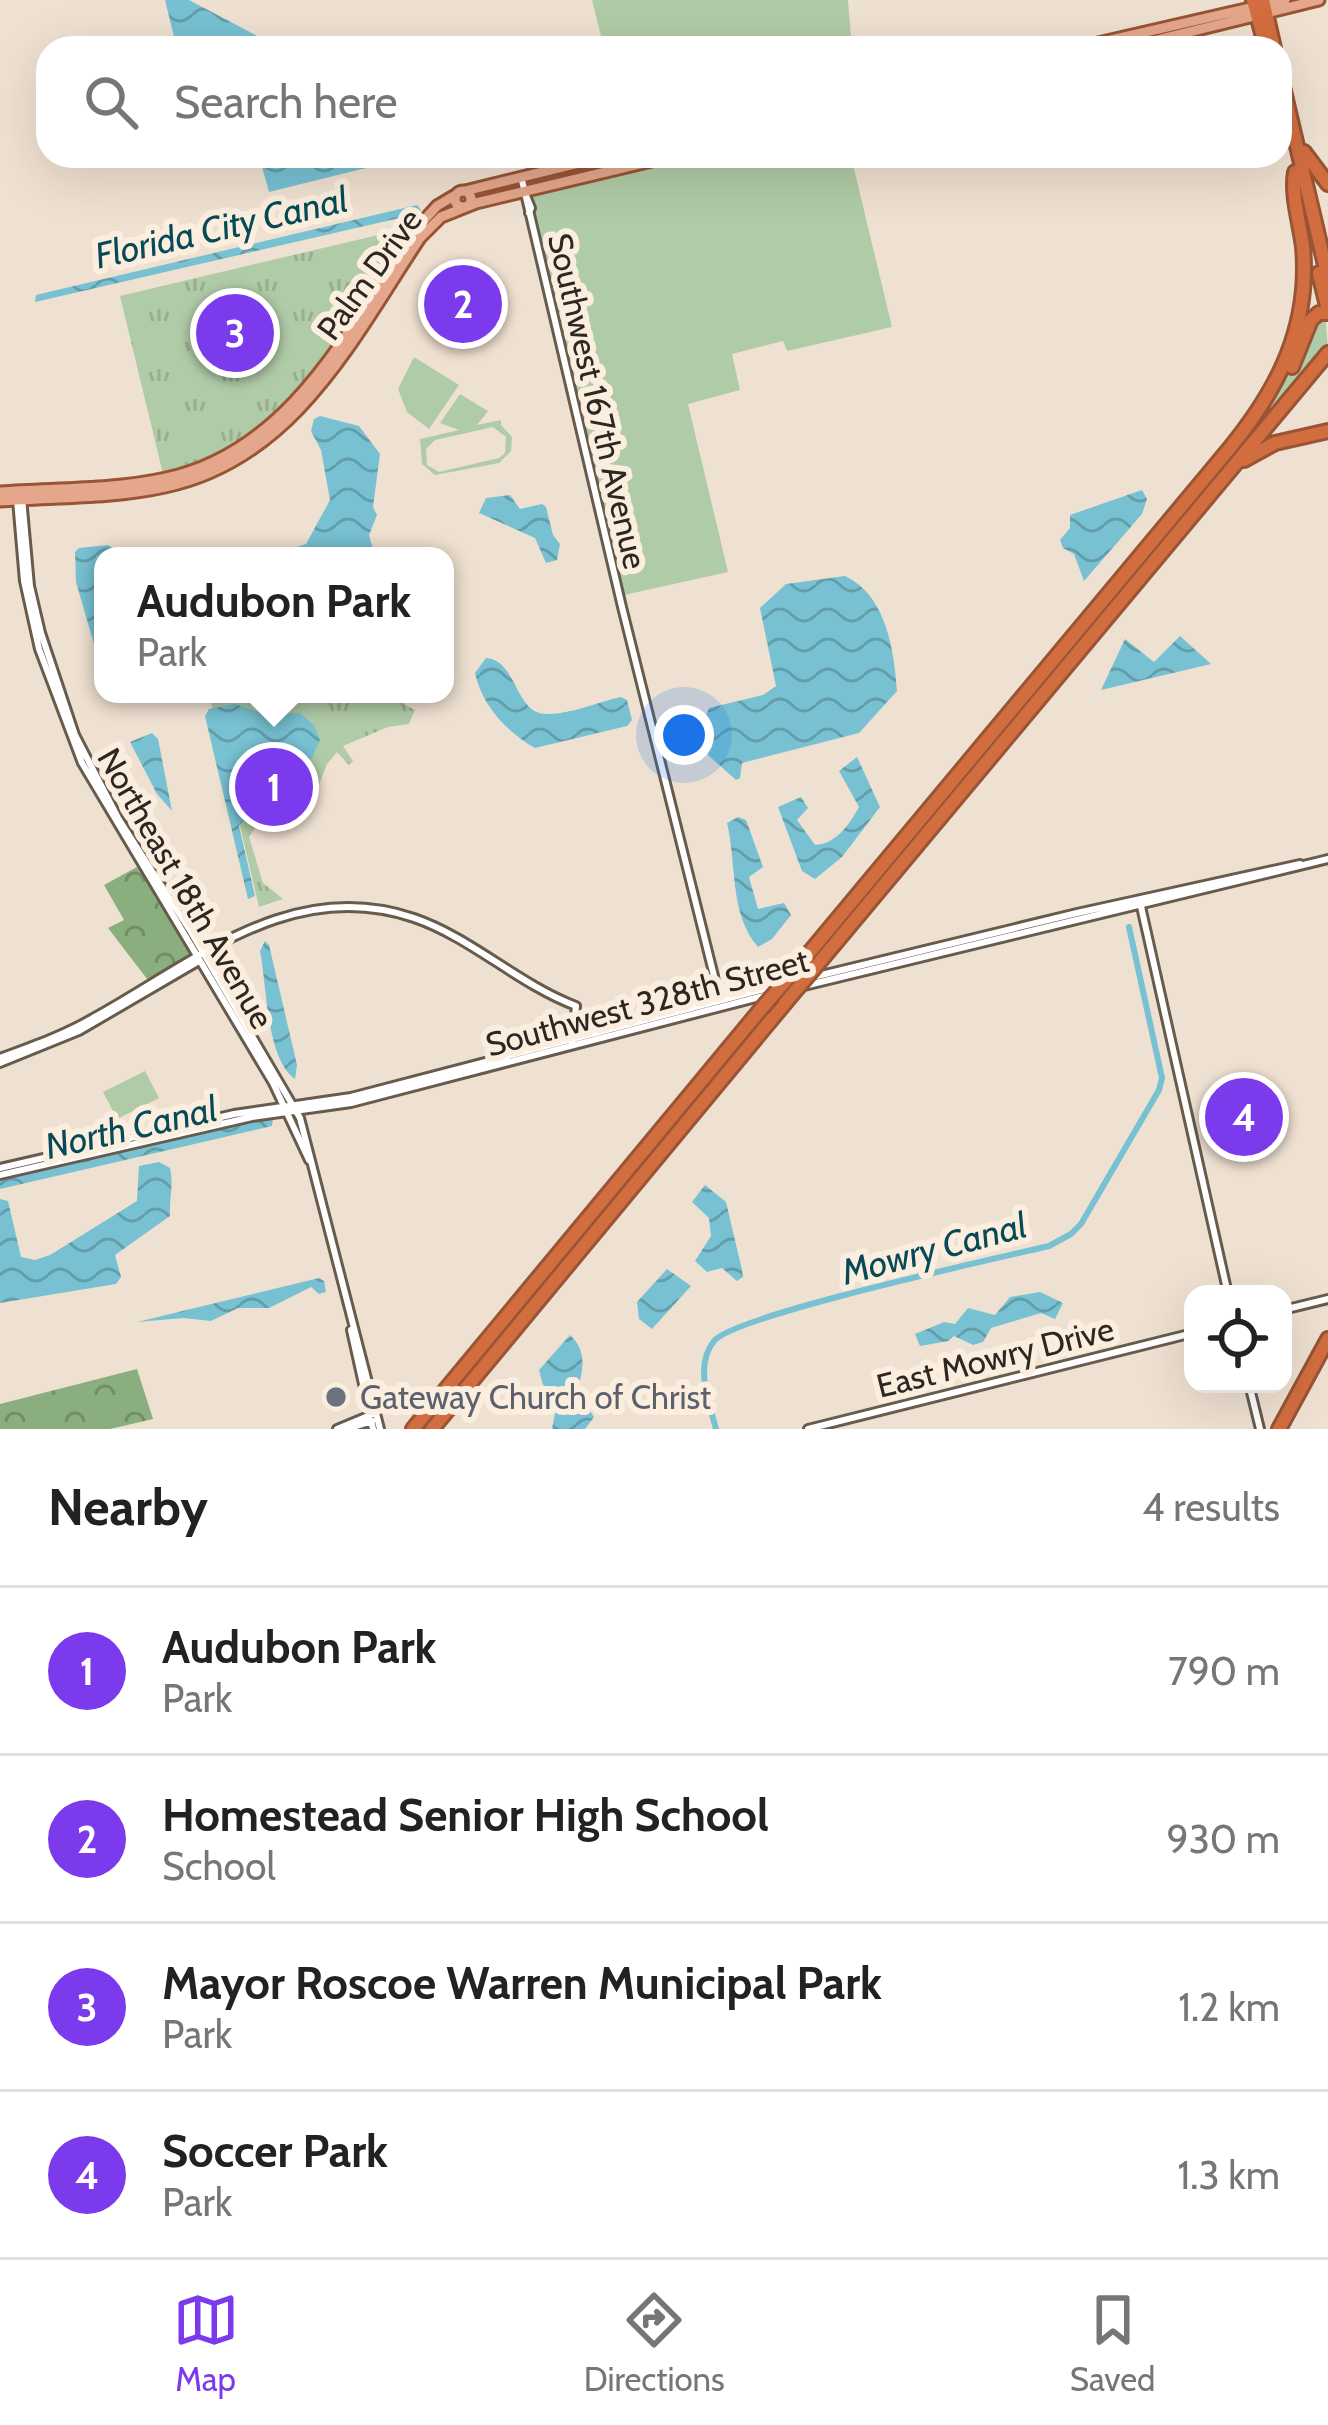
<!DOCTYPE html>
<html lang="en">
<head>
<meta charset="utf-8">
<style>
  body { margin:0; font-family:Cabin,sans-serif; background:#f2f2f2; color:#222 }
  .controls { position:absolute; right:36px; bottom:36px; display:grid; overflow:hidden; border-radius:24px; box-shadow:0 12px 48px #0002 }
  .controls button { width:108px; height:108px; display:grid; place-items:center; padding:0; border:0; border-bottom:3px solid #e0e0e0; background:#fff; color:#222; font:60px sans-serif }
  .you { position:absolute; left:684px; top:735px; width:42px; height:42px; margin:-30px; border:9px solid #fff; border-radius:50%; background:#1a73e8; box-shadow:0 0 0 18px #1a73e833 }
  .badge { display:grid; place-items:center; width:78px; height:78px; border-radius:50%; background:#7c3aed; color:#fff; font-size:39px; font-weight:700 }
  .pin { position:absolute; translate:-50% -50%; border:6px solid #fff; box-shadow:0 3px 12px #0006 }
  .popup { position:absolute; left:94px; top:547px; width:360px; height:156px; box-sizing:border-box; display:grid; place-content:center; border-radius:24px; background:#fff; filter:drop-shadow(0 3px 9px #0005); font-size:39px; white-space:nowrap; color:#767676 }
  .popup b { font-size:45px; color:#222 }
  .popup::after { content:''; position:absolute; left:50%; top:100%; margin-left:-24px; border:24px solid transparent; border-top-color:#fff }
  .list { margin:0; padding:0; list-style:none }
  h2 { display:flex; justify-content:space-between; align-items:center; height:156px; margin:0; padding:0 48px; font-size:51px }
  h2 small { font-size:39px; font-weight:400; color:#767676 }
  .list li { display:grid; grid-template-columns:78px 1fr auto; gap:36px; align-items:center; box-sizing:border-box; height:168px; padding:0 48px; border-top:3px solid #e0e0e0 }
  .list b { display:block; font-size:45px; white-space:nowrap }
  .list p { margin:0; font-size:39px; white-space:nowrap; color:#767676 }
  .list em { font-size:39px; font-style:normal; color:#767676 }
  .icon { flex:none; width:66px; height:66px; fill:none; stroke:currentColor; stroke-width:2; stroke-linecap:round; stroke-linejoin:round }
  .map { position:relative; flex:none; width:1328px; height:1429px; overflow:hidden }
  .search { position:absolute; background:#fff; box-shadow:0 12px 48px #0002; left:36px; right:36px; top:36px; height:132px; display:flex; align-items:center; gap:30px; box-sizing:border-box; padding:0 42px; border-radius:36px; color:#767676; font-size:45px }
  .sheet { height:828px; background:#fff }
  nav { display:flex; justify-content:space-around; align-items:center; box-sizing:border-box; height:168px; border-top:3px solid #e0e0e0; background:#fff; font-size:33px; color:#767676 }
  nav a { display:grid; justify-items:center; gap:6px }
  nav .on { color:#7c3aed }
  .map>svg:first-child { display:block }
  .green { fill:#b0cba7; fill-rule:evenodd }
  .forest { fill:url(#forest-crowns) }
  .park { fill:url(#park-tufts) }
  .water { fill:url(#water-waves) }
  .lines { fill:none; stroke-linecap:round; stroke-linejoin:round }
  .canal { stroke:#77c1d2; stroke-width:6 }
  .minor-casing { stroke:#675b4d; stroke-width:12 }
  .major-casing { stroke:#985435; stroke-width:15 }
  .highway-casing { stroke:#985435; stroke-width:18 }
  .minor { stroke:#fff; stroke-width:6 }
  .major { stroke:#e4a78c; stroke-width:9 }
  .highway { stroke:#d26d40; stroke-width:12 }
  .highway-bridge-casing { stroke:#985435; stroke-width:18; stroke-linecap:butt }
  .highway-bridge { stroke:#d26d40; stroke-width:12 }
  .worship-dot { fill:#6b7280; stroke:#fceede; stroke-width:4.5 }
  .labels { text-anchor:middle; stroke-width:12; stroke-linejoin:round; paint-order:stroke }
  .street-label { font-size:33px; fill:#2c2721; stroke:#fceede }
  .worship-label { font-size:33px; fill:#5b616d; stroke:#fceede; text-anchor:start }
  .water-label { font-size:36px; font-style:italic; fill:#054a56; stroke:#fceede }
</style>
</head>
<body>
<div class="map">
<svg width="1328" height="1429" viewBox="0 0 1328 1429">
  <defs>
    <pattern id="forest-crowns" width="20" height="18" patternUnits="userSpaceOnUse" patternTransform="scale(3)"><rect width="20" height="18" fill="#8bae7e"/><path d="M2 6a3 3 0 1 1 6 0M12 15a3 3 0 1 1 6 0" fill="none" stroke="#728e67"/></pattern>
    <pattern id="park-tufts" width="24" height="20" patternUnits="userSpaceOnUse" patternTransform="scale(3)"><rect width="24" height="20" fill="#b0cba7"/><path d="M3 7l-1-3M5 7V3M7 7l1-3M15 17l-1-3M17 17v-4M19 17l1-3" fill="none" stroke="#98ae8f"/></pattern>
    <pattern id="water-waves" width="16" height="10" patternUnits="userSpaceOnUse" patternTransform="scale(3)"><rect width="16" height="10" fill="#77c1d2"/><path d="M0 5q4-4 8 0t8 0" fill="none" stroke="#629daa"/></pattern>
  </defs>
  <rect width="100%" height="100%" fill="#efe1d1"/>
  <!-- green -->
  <path class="green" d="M592,0h256l4,48h-248z
    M698,156h153l41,171 -105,24 -4,-10 -51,13 8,36 -52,14 40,168 -104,23 -93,-400z
    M1325,314l3,34 -217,258 -5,-3c75,-89 165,-175 207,-284z
    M414,357l45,28 -30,44 -22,-17 -9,-23z
    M460,394l28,17 -11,14 24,-5v5l11,12 -1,14 -12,12 -64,12 -13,-11 -2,-25 39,-9 -19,-7zM493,427l13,10 -1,16 -6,5 -60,14 -12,-7 -1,-16 9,-9z
    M145,1071l14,27 -42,21 -14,-27z"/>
  <!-- forest -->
  <path class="forest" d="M137,867l57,87 -43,30 -43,-56 16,-8 -20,-35z
    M137,1369l16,50 -43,10h-110v-25z"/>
  <!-- park -->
  <path class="park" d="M412,227c-87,105 -101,203 -249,247l-43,-178z
    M209,694h177l29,16 -6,14 -21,3 -45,19 10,15 -4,4 -12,-13 -10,12 -18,46 -45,5 -15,22 14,46 20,16 -24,8z"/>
  <!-- water -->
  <path class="water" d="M165,0h24l72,38 29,3 6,7h-90l-32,-11z
    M259,156h113l2,10 -105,26z
    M417,205l4,5 -4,4 -382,88 1,-7z
    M320,416l39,10 21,28 -7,53 4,8 -8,20 6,21h-106l37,-12 24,-44 -9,-50 -10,-19 3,-12z
    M1142,490l5,9 -5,15 -58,67 -10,-27 -11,-6 -3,-8 10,-12v-13z
    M510,495l10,14 22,-5 4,3 7,28 7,9 -3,16 -11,3 -11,-25 -56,-25 7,-15z
    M108,545l5,3 2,8h-12v101l-5,1 -22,-76 -1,-30 4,-4z
    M845,576c41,19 49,73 52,115l-38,42 -117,30 -2,15 -4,2 -27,-24 -12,-20 12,-28 54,-13 13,-9 -16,-78 26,-24z
    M1180,636l31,28 -110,26 24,-51 29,23z
    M486,658c31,2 29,55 59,56 25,1 52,-12 76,-17l6,3 5,20 -5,6 -92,22c-28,-16 -53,-42 -60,-75z
    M235,704l29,10 36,-1 14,12 6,15 -24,52 -34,7 -23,27 16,70 -7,3 -43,-183 4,-7z
    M152,733l6,6 14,72 -15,-17 -27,-52z
    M857,757l23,50 -38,50 -27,22 -13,-8 -24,-64 23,-10 7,11 -11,12 18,25c21,-1 34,-20 44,-38l-20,-36z
    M738,817l8,3 17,47 -14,10 9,32 26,-6 7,12 -19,24 -14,8c-29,-34 -21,-82 -31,-124z
    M265,941l4,4 28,120 -2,14c-29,-20 -28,-94 -35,-128z
    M273,1119l-1,7 -272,63v-9l239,-56z
    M159,1162l11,6c4,17 -1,30 0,48l-55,39 6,22 -5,7 -116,19v-104l8,2 13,56 14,3 15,-5 87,-54 2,-35z
    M705,1185l21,17 16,68 1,7 -6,4 -15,-13 -15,4 -12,-11 16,-25 -2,-18 -17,-16z
    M667,1269l24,17 -39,43 -13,-10 -2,-17z
    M319,1278l5,3 2,11 -7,2 -8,-7 -42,21h-31l-27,13 -28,-3 -46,4z
    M1040,1292l23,11 -8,16 -14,-6 -50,15 -8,14 -10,3 -19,-9 -6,5 -28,5 -5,-12 29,-12 11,2 13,-16 27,7 15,-18z
    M570,1335c18,16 13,37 7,56l17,26 -9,12h-33l7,-36 -16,-8 -4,-15z"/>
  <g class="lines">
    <!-- canal -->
    <path class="canal" d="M533,181l107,-25
      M716,1429c-7,-28 -22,-63 -2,-88 21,-26 285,-83 335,-95l22,-12 10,-10 78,-134 3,-12 -33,-151"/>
    <defs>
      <path id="minor" d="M521,176l101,431 98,393
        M524,191l7,17 -2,5
        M22,498l8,88 11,47 34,102 43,83 73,114 109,186 80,311
        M17,500l7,81 15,68 43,114 191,320 36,77
        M1140,902l88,392
        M0,1058c32,-12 64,-23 93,-40 102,-56 198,-142 321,-100 58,20 104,66 162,88l-4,38
        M0,1063l79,-32 120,-70
        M0,1168l234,-54 117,-17 429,-112 297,-72 223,-49
        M0,1175l252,-58 99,-14 416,-108 561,-136
        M1283,1310l45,-11
        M351,1330l22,99
        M1249,1384l11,45
        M337,1429l36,-15
        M347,1429l25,-8
        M808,1429l385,-96"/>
      <path id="major" d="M1076,48l209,-48
        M1124,48l195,-48
        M465,191l143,-35
        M455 199a8 8 0 1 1 16 0a8 8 0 1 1-16 0Z
        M0,492c54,-4 113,-2 166,-14 125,-27 183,-150 248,-247l23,-25 20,-12
        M0,501c55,-4 111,-2 165,-14 129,-27 188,-148 255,-249l21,-21 35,-14 197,-47"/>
      <path id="highway" d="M1253,0l13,48
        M1263,0l11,48
        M1280,74l48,204
        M1304,152l24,32
        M1319,273l9,37
        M1292,367l19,-47 8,-7h9
        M1244,460l31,-17 53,-12
        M817,965l511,-612
        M795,970l435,-522c49,-60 80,-122 73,-201 -3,-24 -12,-52 -8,-75
        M413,1429l349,-421
        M432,1429l353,-426
        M1279,1429l49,-90"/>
    </defs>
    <!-- minor casing -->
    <use href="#minor" class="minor-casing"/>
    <!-- major casing -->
    <use href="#major" class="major-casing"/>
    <!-- highway casing -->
    <use href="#highway" class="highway-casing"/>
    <!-- minor -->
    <use href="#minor" class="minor"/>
    <!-- major -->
    <use href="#major" class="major"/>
    <!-- highway -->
    <use href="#highway" class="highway"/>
    <defs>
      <path id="highway-bridge" d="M785,1003l32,-38
        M762,1008l33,-38"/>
    </defs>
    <!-- highway-bridge casing -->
    <use href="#highway-bridge" class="highway-bridge-casing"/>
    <!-- highway-bridge -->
    <use href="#highway-bridge" class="highway-bridge"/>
  </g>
  <!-- markers -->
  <circle class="worship-dot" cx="336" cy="1397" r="12"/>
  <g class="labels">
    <!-- street labels -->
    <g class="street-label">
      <text transform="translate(369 274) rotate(-54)" y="12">Palm Drive</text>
      <text transform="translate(598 401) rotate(77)" y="12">Southwest 167th Avenue</text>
      <text transform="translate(186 888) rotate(60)" y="12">Northeast 18th Avenue</text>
      <text transform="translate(647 1002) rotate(-15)" y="12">Southwest 328th Street</text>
      <text transform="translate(995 1357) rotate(-14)" y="12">East Mowry Drive</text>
    </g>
    <!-- worship labels -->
    <g class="worship-label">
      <text x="360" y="1409">Gateway Church of Christ</text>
    </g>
    <!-- water labels -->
    <g class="water-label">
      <text transform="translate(221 227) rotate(-13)" y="13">Florida City Canal</text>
      <text transform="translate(131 1127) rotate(-13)" y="13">North Canal</text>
      <text transform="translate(934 1248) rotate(-15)" y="13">Mowry Canal</text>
    </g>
  </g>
</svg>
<div class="controls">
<button><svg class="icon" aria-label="locate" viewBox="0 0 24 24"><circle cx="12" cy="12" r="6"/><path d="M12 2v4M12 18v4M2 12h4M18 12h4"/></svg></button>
</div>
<div class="you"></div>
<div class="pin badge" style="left:274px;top:787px">1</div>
<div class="popup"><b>Audubon Park</b>Park</div>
<div class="pin badge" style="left:463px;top:304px">2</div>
<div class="pin badge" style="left:235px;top:333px">3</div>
<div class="pin badge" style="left:1244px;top:1117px">4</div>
<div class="search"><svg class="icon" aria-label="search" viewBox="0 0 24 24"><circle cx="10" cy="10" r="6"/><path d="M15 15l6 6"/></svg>Search here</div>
</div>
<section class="sheet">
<h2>Nearby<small>4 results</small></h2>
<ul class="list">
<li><span class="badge">1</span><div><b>Audubon Park</b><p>Park</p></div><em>790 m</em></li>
<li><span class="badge">2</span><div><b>Homestead Senior High School</b><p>School</p></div><em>930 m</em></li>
<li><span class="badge">3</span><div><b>Mayor Roscoe Warren Municipal Park</b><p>Park</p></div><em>1.2 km</em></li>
<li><span class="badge">4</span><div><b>Soccer Park</b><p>Park</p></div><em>1.3 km</em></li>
</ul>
</section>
<nav>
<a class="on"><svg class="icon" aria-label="map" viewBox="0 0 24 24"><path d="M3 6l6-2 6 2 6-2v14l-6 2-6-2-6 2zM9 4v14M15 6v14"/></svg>Map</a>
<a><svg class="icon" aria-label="directions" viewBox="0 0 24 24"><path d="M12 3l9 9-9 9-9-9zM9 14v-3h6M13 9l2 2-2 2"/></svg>Directions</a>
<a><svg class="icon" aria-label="saved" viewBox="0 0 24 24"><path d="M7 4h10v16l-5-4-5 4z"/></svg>Saved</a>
</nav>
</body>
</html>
